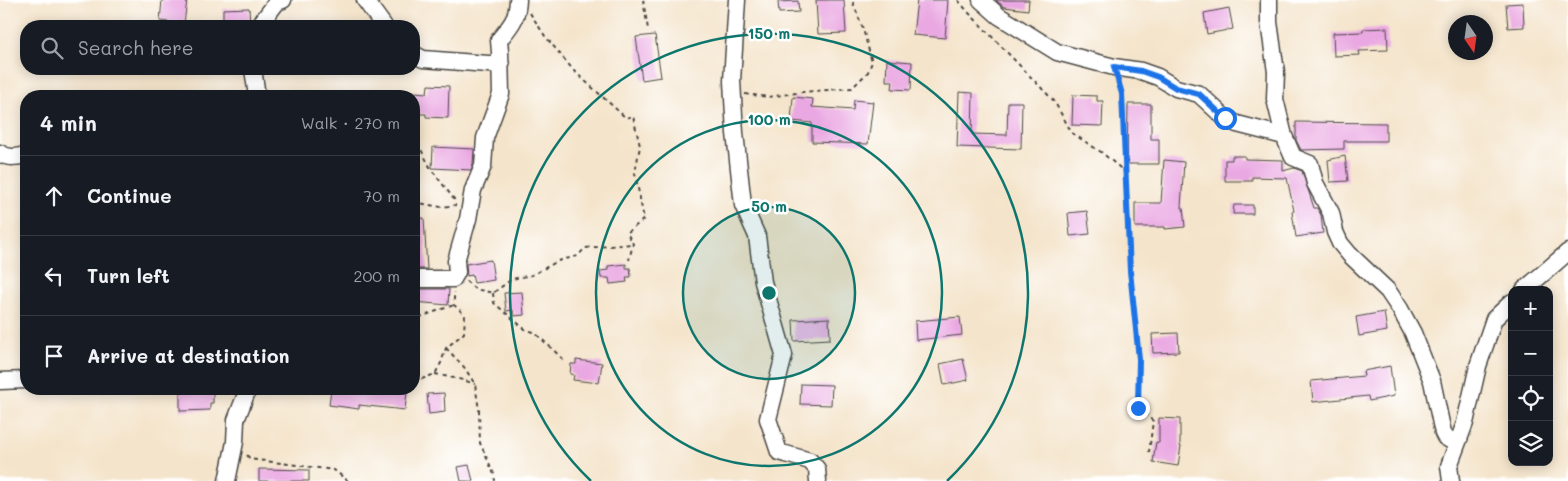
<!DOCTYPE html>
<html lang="en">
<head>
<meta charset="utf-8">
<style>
  body { margin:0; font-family:Mali,sans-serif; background:#242831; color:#f1f3f6 }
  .controls { position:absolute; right:15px; bottom:15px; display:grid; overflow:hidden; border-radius:10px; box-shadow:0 2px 12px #0003 }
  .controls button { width:45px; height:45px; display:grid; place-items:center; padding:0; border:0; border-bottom:1px solid #363941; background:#171b24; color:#f1f3f6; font:25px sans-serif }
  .compass { position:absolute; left:1448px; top:15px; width:45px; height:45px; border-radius:50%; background:#171b24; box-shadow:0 2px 12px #0003; rotate:167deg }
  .stop { position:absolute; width:15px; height:15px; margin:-11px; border:4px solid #1a73e8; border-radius:50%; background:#fff }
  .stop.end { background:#1a73e8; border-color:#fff; box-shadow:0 1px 5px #0008 }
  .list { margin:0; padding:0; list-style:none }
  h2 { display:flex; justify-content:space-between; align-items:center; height:65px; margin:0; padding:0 20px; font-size:21px }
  h2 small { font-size:16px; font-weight:400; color:#9ea1a6 }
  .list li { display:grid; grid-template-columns:32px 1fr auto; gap:15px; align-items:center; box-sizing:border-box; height:80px; padding:0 20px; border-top:1px solid #363941 }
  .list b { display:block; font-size:19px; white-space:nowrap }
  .list em { font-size:16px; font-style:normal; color:#9ea1a6 }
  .icon { flex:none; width:28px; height:28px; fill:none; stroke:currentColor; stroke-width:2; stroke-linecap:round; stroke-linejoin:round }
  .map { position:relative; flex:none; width:1568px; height:481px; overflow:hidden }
  .search { position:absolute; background:#171b24; box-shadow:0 2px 12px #0003; left:20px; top:20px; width:400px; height:55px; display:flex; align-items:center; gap:12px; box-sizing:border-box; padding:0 18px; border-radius:20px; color:#9ea1a6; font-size:19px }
  .panel { position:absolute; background:#171b24; box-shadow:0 2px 12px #0003; left:20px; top:90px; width:400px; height:305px; border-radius:20px }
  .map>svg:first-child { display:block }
  .building { fill:#eaa8e2 }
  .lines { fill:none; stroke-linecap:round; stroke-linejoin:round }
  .minor-casing { stroke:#494743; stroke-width:19 }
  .path { stroke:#494743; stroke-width:2; stroke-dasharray:4 4; stroke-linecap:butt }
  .minor { stroke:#fff; stroke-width:16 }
  .route { stroke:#1a73e8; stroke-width:6 }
  .ring { fill:none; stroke:#0f766e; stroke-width:2.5 }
  .centre { fill:#0f766e; stroke:#fff; stroke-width:2.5 }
  .ring-label { font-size:15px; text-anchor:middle; font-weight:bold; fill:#0f766e; stroke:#fff; stroke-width:5; stroke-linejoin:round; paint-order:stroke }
</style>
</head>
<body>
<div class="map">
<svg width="1568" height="481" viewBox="0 0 1568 481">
  <rect width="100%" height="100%" fill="#fff"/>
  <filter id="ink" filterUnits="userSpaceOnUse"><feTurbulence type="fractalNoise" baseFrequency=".02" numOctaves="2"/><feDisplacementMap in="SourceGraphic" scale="10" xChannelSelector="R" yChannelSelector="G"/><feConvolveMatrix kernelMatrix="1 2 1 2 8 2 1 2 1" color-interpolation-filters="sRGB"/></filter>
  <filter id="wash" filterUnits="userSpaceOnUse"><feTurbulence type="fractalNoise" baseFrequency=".0096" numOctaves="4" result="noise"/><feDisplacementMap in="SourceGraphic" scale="20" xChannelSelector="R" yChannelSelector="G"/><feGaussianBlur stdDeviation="1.12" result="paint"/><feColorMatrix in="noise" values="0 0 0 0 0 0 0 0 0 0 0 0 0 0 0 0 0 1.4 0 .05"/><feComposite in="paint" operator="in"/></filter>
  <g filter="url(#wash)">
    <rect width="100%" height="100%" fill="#f4e4cb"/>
    <g id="blocks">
      <!-- building -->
      <path class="building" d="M162,0h25l-3,24 -24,-3z
        M816,0h28l2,33 -28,1z
        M917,0h31l-3,38 -32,-3z
        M996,0h33l-1,10 -24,-3z
        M798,1l1,11 -20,1 -1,-11z
        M1523,3l1,24 -16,1 -2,-24z
        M249,8l1,18h-27v-17z
        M1229,8l4,21 -26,5 -3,-21z
        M1387,28l1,22 -29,1 1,4 -26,1 -1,-23 30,-1v-3z
        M655,35l6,42 -19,3 -6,-43z
        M887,60l25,2 -1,28 -19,-1 1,-8h-7z
        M428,85l21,1 -1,32 -22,-1v-3h-12v-22l13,1z
        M959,92l14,1 -1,41 35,1 1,-33h14l-1,47 -64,-2z
        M1073,95l24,1v5h6l-1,25 -30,-1z
        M793,97l20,2 -1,8 41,3 1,-10 19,2 -5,42 -56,-2v-19l-21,-2z
        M1128,104h23v35h8v25h-32z
        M1296,122l90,1v18h-42v8l-43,1 -5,-10z
        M433,147l41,2 -1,15 -2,6 -39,-2z
        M1232,156h13v3l38,1v11l11,-3 8,3 12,37h3l4,7 2,18 -27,4 -4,-25 2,-1 -7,-33 -35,-1v4h-27v-21h7z
        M1345,156l3,25 -18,1 -2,-22z
        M1164,160l20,2 -3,45h2l2,20 -20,2v-2h-30v-24h26z
        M1234,205h19v9h-20z
        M1087,211l3,23 -20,2 -2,-23z
        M414,218h10l3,51h-13z
        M491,260l3,20 -20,3 -2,-8 -5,1 -1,-12z
        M626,264v4h4l1,9h-5l1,5 -17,2 -1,-6h-8l-1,-7 8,-1v-4z
        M414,289h35l-1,16 -34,-3z
        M522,292l2,23 -10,1 -1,-6 -7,1 -2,-18z
        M1384,312l3,19 -28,5 -3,-19z
        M960,317l2,18 -46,5 -1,-19z
        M829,318l1,21 -36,2 -1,-21z
        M1178,333l1,19 -26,1 -1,-19z
        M963,359l5,21 -24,5 -4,-21z
        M576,360l26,3 -3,20 -26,-3 1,-5 -4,-1 1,-10h5z
        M1390,366l4,30 -25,5 -1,-5 -55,6 -2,-21 53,-5 -1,-5z
        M801,384l31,1 -1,20 -31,-1z
        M331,389h47l29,3 -2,18 -46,-5v4l-30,-4z
        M213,391v12h-3v7l-30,1v-19z
        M444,393l1,19 -16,2 -2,-20z
        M1159,418l21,1v27h1l-3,20 -25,-4 3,-20 3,1z
        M469,465l4,16h-12l-3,-14z
        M259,469l50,1v11h-50z"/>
    </g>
  </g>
  <g filter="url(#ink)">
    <use href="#blocks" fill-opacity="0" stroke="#494743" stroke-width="1"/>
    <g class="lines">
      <defs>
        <path id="minor" d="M365,0l19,26
          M737,0l-5,81 3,52 8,72 14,31 6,46 21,73 -16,64 11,33 31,9 7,8 1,12
          M981,0l18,16 58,36 57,15 27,4 17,6 18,11 23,6 26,24 12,6 47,12 9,21 17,7 5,19 16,30 4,19 5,11 10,12 38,36 12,18 13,24 19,48 11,52 2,4 12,7
          M1269,0v22l7,50 -1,27 9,37
          M261,23l16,-21 6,-2
          M414,54l9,5 78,6
          M253,69l4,27
          M0,153c8,6 17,4 26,2
          M414,279h39l4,-7 -1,-11 12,-42 5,-29 10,-24 2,-28 16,-44 -1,-42 -1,-12c12,-15 18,-20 19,-40
          M1524,290l44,-38
          M0,381l26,-1
          M227,481l8,-39 1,-22 12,-31
          M1451,481l-2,-15 16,-43 13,-57 16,-47 18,-17"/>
      </defs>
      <!-- minor casing -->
      <use href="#minor" class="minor-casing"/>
      <!-- path -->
      <path class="path" d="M643,0l5,29
        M958,0l10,12 86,89 18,32 29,19 24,20
        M530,13l15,23 29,35 52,47 7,-2 7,30 -5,27 9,46 -17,14 6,11 -4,16
        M1119,81l3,13 8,177 9,88 -1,49 15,13 -4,31
        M745,94l23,3 35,-5 49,-4 16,-16 4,-10 -9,-33 -11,-29
        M281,96l14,-2 23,2
        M414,136l17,33 26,34
        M414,202l27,5 15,-2
        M466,281l9,8 18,4 19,-14 20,-4 26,-14 20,-5 7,-8 48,-4
        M493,293l1,10 32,27 8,2 29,27 4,1
        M414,333l6,-16 34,-12
        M446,348l18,19 11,17 4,26 1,33 14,31 1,7
        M435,374l28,6 12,4
        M414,382l21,-8 6,-11 5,-15 18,-15 1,-18 -11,-10v-13
        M247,455l3,4 84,11 14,11"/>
      <!-- minor -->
      <use href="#minor" class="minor"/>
    </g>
  </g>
  <g class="lines" filter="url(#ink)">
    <!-- route -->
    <path class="route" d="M1138,408l1,-49 -9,-88 -8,-177 -8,-27 27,4 17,6 18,11 23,6 26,24"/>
  </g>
  <!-- distance rings -->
  <circle cx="769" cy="293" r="86" fill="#0f766e" fill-opacity=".12"/>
  <g class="ring">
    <circle cx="769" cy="293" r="86"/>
    <circle cx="769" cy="293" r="173"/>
    <path d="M591 481A259 259 0 1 1 947 481"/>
  </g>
  <circle cx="769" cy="293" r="8" class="centre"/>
  <g class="ring-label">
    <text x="769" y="39">150 m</text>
    <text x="769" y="125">100 m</text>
    <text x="769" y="212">50 m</text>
  </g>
</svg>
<div class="controls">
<button>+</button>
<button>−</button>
<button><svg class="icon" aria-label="locate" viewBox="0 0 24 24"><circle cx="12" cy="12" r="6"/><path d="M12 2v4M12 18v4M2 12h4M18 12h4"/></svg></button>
<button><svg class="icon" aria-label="layers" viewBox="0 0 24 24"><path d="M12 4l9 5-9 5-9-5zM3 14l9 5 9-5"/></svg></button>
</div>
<svg class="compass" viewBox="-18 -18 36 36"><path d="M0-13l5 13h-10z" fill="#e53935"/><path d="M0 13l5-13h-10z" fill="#9ea1a6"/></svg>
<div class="stop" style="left:1225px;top:118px"></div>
<div class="stop end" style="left:1138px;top:408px"></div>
<div class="search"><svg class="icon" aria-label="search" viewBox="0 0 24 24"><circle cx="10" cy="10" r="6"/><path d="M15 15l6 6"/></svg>Search here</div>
<section class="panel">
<h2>4 min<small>Walk · 270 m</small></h2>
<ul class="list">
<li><svg class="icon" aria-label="ahead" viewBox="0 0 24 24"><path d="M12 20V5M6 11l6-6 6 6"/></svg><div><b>Continue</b></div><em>70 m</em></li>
<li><svg class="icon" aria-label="left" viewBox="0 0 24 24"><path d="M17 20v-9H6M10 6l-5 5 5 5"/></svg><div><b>Turn left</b></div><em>200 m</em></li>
<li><svg class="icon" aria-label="arrive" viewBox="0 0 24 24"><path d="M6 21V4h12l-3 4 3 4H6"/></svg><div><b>Arrive at destination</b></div></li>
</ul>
</section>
</div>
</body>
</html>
